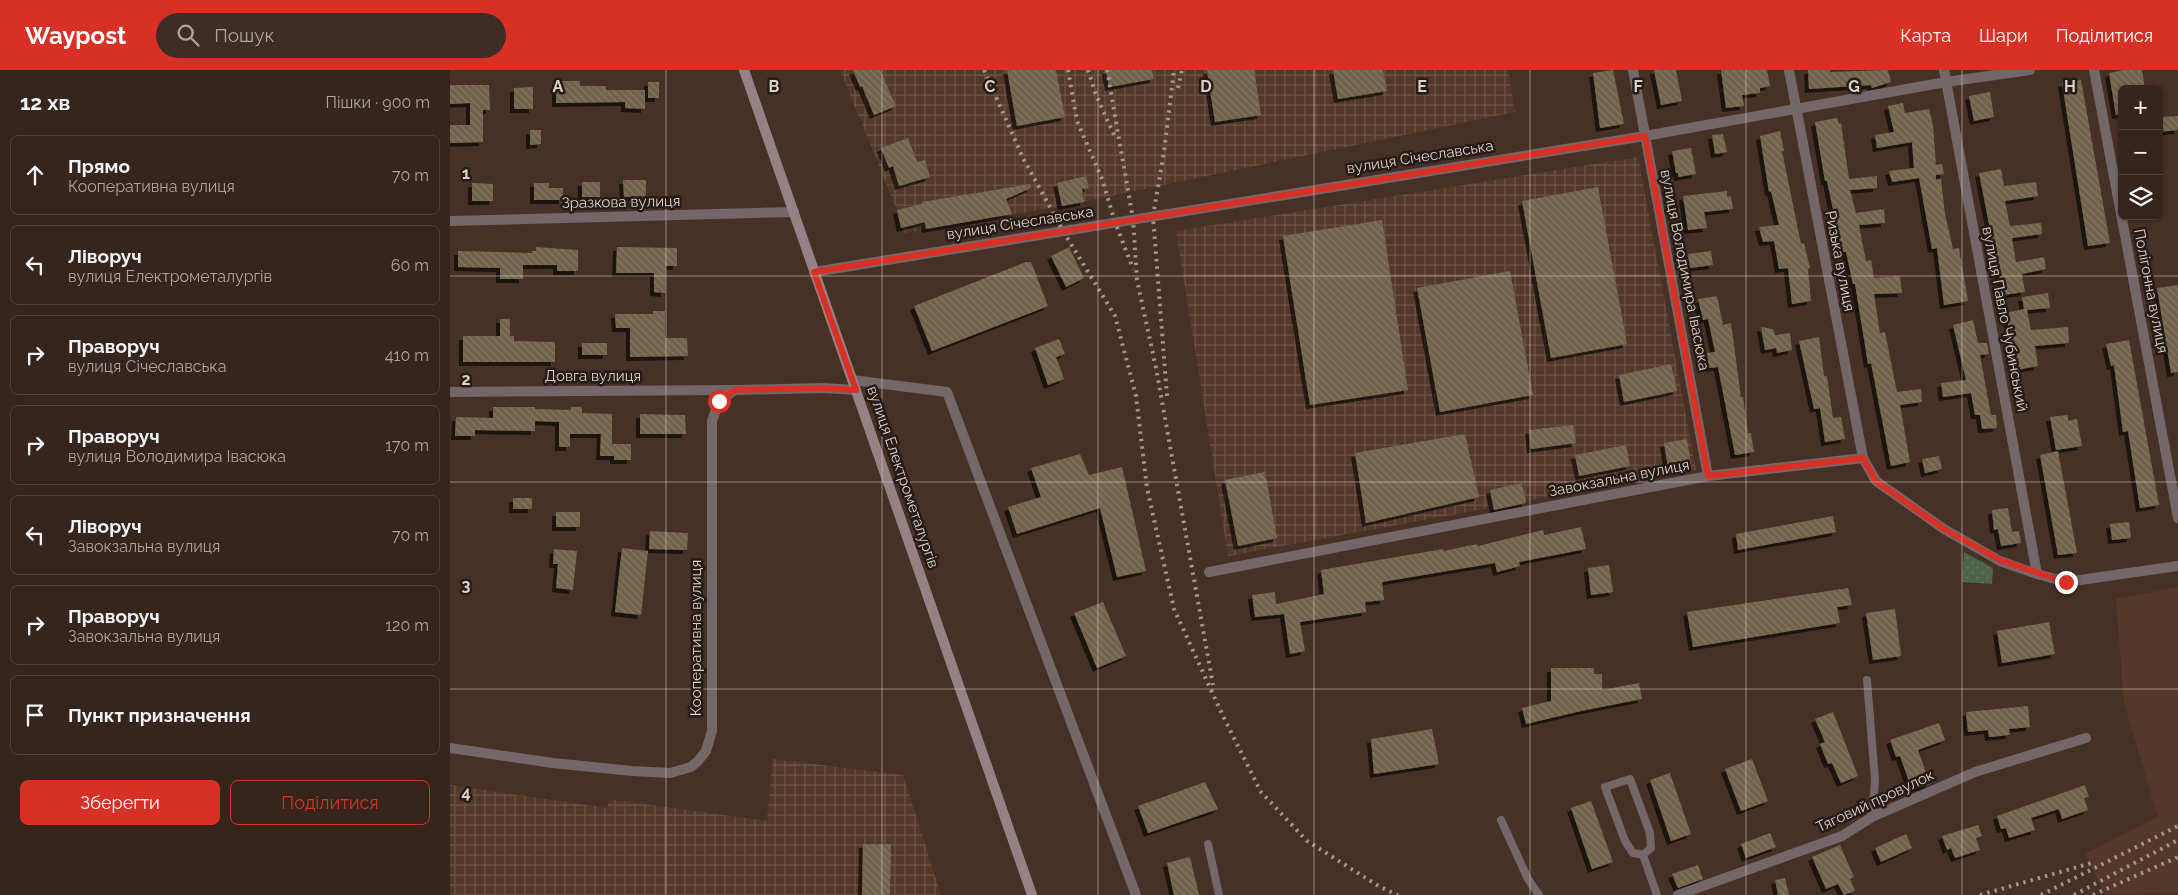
<!DOCTYPE html>
<html lang="uk">
<head>
<meta charset="utf-8">
<style>
  body { margin:0; font-family:Raleway,sans-serif; background:#3d2d25; color:#f1f3f6 }
  .controls { position:absolute; right:15px; top:15px; display:grid; overflow:hidden; border-radius:8px; box-shadow:0 1px 4px #0004 }
  .controls button { width:45px; height:45px; display:grid; place-items:center; padding:0; border:0; border-bottom:1px solid #4f423b; background:#35251c; color:#f1f3f6; font:25px sans-serif }
  .stop { position:absolute; width:15px; height:15px; margin:-11px; border:4px solid #d93025; border-radius:50%; background:#fff }
  .stop.end { background:#d93025; border-color:#fff; box-shadow:0 1px 5px #0008 }
  .list { margin:0; padding:0; list-style:none }
  h2 { display:flex; justify-content:space-between; align-items:center; height:65px; margin:0; padding:0 20px; font-size:21px }
  h2 small { font-size:16px; font-weight:400; color:#aaa5a3 }
  .list li { display:grid; grid-template-columns:32px 1fr auto; gap:15px; align-items:center; box-sizing:border-box; height:80px; margin:0 10px 10px; padding:0 10px; border:1px solid #4f423b; border-radius:8px }
  .list b { display:block; font-size:19px; white-space:nowrap }
  .list p { margin:0; font-size:16px; white-space:nowrap; color:#aaa5a3 }
  .list em { font-size:16px; font-style:normal; color:#aaa5a3 }
  .actions { display:flex; gap:10px; padding:15px 20px }
  .actions a { flex:1; padding:11px 0; border:1px solid #d93025; border-radius:8px; text-align:center; font-size:18px; color:#d93025 }
  .actions .main { background:#d93025; color:#fff }
  .icon { flex:none; width:28px; height:28px; fill:none; stroke:currentColor; stroke-width:2; stroke-linecap:round; stroke-linejoin:round }
  .map { position:relative; flex:none; width:1728px; height:825px; overflow:hidden }
  header { display:flex; align-items:center; gap:30px; box-sizing:border-box; height:70px; padding:0 25px; background:#d93025; color:#fff }
  header strong { font-size:24px }
  nav { display:flex; gap:28px; margin-inline-start:auto; font-size:18px }
  .search { width:350px; height:45px; background:#3d2d25; display:flex; align-items:center; gap:12px; box-sizing:border-box; padding:0 18px; border-radius:28px; color:#aaa5a3; font-size:19px }
  main { display:flex }
  aside { flex:1; background:#35251c }
  .map>svg:first-child { display:block }
  .built { fill:#543829 }
  .industrial { fill:url(#industrial-grid) }
  .park { fill:url(#park-dots) }
  .building { fill:url(#building-back-hatch); filter:url(#shadow) }
  .lines { fill:none; stroke-linecap:round; stroke-linejoin:round }
  .service { stroke:#73676a; stroke-width:8 }
  .minor { stroke:#73676a; stroke-width:10 }
  .tertiary { stroke:#73676a; stroke-width:10 }
  .secondary { stroke:#958186; stroke-width:10 }
  .rail { stroke:#a5948b; stroke-width:4; stroke-dasharray:2.5 5; stroke-linecap:butt }
  .route { stroke:#d93025; stroke-width:6 }
  .grid { fill:none; stroke:#ded0c9; stroke-width:1; stroke-opacity:0.55 }
  .labels { text-anchor:middle; stroke-width:5; stroke-linejoin:round; paint-order:stroke }
  .street-label { font-size:15px; fill:#ded0c9; stroke:#261c17 }
  .grid-label { font-size:16px; text-anchor:middle; font-weight:bold; fill:#ded0c9; stroke:#261c17; stroke-width:5; stroke-linejoin:round; paint-order:stroke }
</style>
</head>
<body>
<header>
<strong>Waypost</strong>
<div class="search"><svg class="icon" aria-label="search" viewBox="0 0 24 24"><circle cx="10" cy="10" r="6"/><path d="M15 15l6 6"/></svg>Пошук</div>
<nav><a>Карта</a><a>Шари</a><a>Поділитися</a></nav>
</header>
<main>
<aside>
<h2>12 хв<small>Пішки · 900 m</small></h2>
<ul class="list">
<li><svg class="icon" aria-label="ahead" viewBox="0 0 24 24"><path d="M12 20V5M6 11l6-6 6 6"/></svg><div><b>Прямо</b><p>Кооперативна вулиця</p></div><em>70 m</em></li>
<li><svg class="icon" aria-label="left" viewBox="0 0 24 24"><path d="M17 20v-9H6M10 6l-5 5 5 5"/></svg><div><b>Ліворуч</b><p>вулиця Електрометалургів</p></div><em>60 m</em></li>
<li><svg class="icon" aria-label="right" viewBox="0 0 24 24"><path d="M7 20v-9h11M14 6l5 5-5 5"/></svg><div><b>Праворуч</b><p>вулиця Січеславська</p></div><em>410 m</em></li>
<li><svg class="icon" aria-label="right" viewBox="0 0 24 24"><path d="M7 20v-9h11M14 6l5 5-5 5"/></svg><div><b>Праворуч</b><p>вулиця Володимира Івасюка</p></div><em>170 m</em></li>
<li><svg class="icon" aria-label="left" viewBox="0 0 24 24"><path d="M17 20v-9H6M10 6l-5 5 5 5"/></svg><div><b>Ліворуч</b><p>Завокзальна вулиця</p></div><em>70 m</em></li>
<li><svg class="icon" aria-label="right" viewBox="0 0 24 24"><path d="M7 20v-9h11M14 6l5 5-5 5"/></svg><div><b>Праворуч</b><p>Завокзальна вулиця</p></div><em>120 m</em></li>
<li><svg class="icon" aria-label="arrive" viewBox="0 0 24 24"><path d="M6 21V4h12l-3 4 3 4H6"/></svg><div><b>Пункт призначення</b></div></li>
</ul>
<div class="actions"><a class="main">Зберегти</a><a>Поділитися</a></div>
</aside>
<div class="map">
<svg width="1728" height="825" viewBox="0 0 1728 825">
  <defs>
    <pattern id="industrial-grid" width="8" height="8" patternUnits="userSpaceOnUse" patternTransform="scale(1.25)"><rect width="8" height="8" fill="#543829"/><path d="M0 4h8M4 0v8" fill="none" stroke="#6c5447"/></pattern>
    <pattern id="park-dots" width="8" height="8" patternUnits="userSpaceOnUse" patternTransform="scale(1.25)"><rect width="8" height="8" fill="#4c6448"/><path d="M2 2h.1M6 6h.1" fill="none" stroke="#657961" stroke-width="1.8" stroke-linecap="round"/></pattern>
    <pattern id="building-back-hatch" width="6" height="6" patternUnits="userSpaceOnUse" patternTransform="scale(1.25)"><rect width="6" height="6" fill="#70624c"/><path d="M-1 5l2 2M0 0l6 6M5-1l2 2" fill="none" stroke="#847764"/></pattern>
    <filter id="shadow"><feDropShadow dx="-4" dy="4" stdDeviation="0" flood-color="#0009"/></filter>
  </defs>
  <rect width="100%" height="100%" fill="#473126"/>
  <!-- built -->
  <path class="built" d="M1728,517v306l-73,2 -20,-41 73,-37 -34,-114 -8,-104z"/>
  <!-- industrial -->
  <path class="industrial" d="M390,0h668l7,42 -453,94 -157,27 -4,-5 -4,-18z
    M1188,87l58,313 -468,86 -52,-325z
    M323,689l130,16 38,120h-491v-110l157,23 2,-9 -9,-1 167,23z"/>
  <!-- park -->
  <path class="park" d="M1514,482l29,16 -1,16 -30,-2z"/>
  <!-- building -->
  <path class="building" d="M403,0h27l16,36 -22,9 -12,-29 -2,1z
    M557,0h49l9,47 -48,9z
    M656,0h46l2,9 -45,8z
    M757,0h47l7,45 -46,7z
    M883,0h50l4,21 -49,8z
    M1163,0l11,54 -24,4 -7,-55z
    M1204,0h22l6,31 -21,4z
    M1271,0h46l3,16 -10,2v5l-18,2 2,11 -18,2z
    M1358,0h22v2l58,-2 3,12 -19,6 -1,-3 -62,4z
    M1674,0h18l3,19h-23v25l-6,1 -7,-42z
    M1631,10l29,163 -22,3 -26,-163z
    M106,11h24v5h26v4h39v19l-20,-1v-6l-69,1z
    M198,12h11v16h-11z
    M0,15h39l1,25h-7v32l-33,1v-18h20v-22l-20,1z
    M83,17v22h-19v-21z
    M1540,22l4,25 -20,4 -5,-25z
    M1453,33l2,10 24,-4 4,16 3,40 6,-1 2,10 -8,1v5l5,-1 4,35 8,35 6,-1 9,53 -24,4 -7,-57 -5,1 -13,-71 -27,4 -3,-11 25,-3 -2,-26 -35,6 -2,-13 19,-3 -6,-26z
    M1728,46v14l-19,2v-15z
    M1387,48l2,6 2,-1 8,56 28,-3v12l-27,2 6,23 28,-4 1,14 -26,2 7,36 5,-1 3,18 26,-2 2,17 -28,1 6,39 5,-1 12,60 24,-3 1,13 -22,3 10,57 -19,4 -20,-103 -3,1 -13,-80h-2l-7,-32h-4l-15,-71h-2l-10,-59z
    M80,60h11v14l-11,1z
    M1330,61l4,20h-2l19,93 3,-1 6,25 -2,1 3,32 -19,3 -4,-36 -9,1 -5,-28 -11,1 -4,-15 20,-2 -8,-34 -2,1 -9,-56z
    M1273,64l4,18 -12,2 -3,-19z
    M458,68l9,24 8,-2 5,17 -31,9 -6,-20 -4,2 -8,-20z
    M1241,78l5,26 -18,3v-4h-2l-4,-22z
    M1551,99l3,17 32,-4 2,14 -33,5 5,25 31,-3 1,11 -30,4 4,24 28,-5 2,12 -24,5 3,18 -22,3 -24,-122z
    M636,106l3,12 -7,1 2,13 -22,4 -5,-23z
    M173,110h23v16l-22,1z
    M132,112h18v15h-18z
    M22,113l21,1v17h-21z
    M84,113h15v5h14v12h-29z
    M580,114l1,4 -25,11 6,15 -86,15 -1,-7 -24,6 -4,-18 25,-6v-2z
    M1148,117l29,157 -76,14 -29,-157z
    M1277,121v6l4,-1 2,13 -29,3 3,16 -19,2 -5,-34z
    M932,150l26,170 -98,15 -27,-169z
    M86,177l42,3v21h-21v-6h-34v14h-23v-11l-42,-1v-16l74,2v-2h4z
    M167,177l60,1v18h-11l-1,27 -11,-1v-19h-38z
    M619,177l15,31 -18,9 -15,-31z
    M1261,181l2,14 -23,3 -2,-14z
    M576,192h5l17,44 -116,45 -18,-45z
    M1060,201l23,124 -93,17 -23,-124z
    M1728,215v87l-7,1 -14,-85z
    M1598,223l2,15 -23,2 4,20 37,-3 1,16 -34,3 3,20 -22,4 -10,-57 18,-4 -2,-12z
    M1267,226l6,29 8,-2 10,74h2l5,36h3l3,19 -19,3 -17,-88 -9,1 -2,-15 8,-1 -7,-33 -5,1 -5,-21z
    M203,241h12v27h22l1,18 -58,1v-29h-14l-1,-14h38z
    M50,249h10v17h4v5l41,1v20h-92v-26h37z
    M1523,250l5,23h9l2,11 -9,1 11,60h5l1,13 -15,1 -2,-14h-5l-4,-22 -28,4 -2,-14 25,-3 -13,-55z
    M1311,257l12,2 2,6 15,-2 2,17 -15,3 -1,-5 -11,2z
    M1369,267l5,39h3l6,42 8,-1 4,22 -20,3 -5,-34 -6,1 -15,-68z
    M609,269l6,15 -9,3 8,22 -16,6 -13,-37z
    M1679,270l30,165 -19,3 -12,-77 -5,1 -9,-67 -3,1 -5,-22z
    M132,273h25v12h-25z
    M1221,294l6,27 -53,11 -5,-27z
    M43,337h42v2l36,1v-3h11v6l30,1v30h19v16h-17v-4h-14l1,-22h-31v13h-11v-25l-24,-1v10l-60,-1v6h-20l1,-19 37,1z
    M190,344l45,1 1,19h-46z
    M1618,345v6l9,-2 5,27 -26,4 -6,-33z
    M1123,355l3,18 -45,6 -2,-19z
    M1015,364l14,63 -113,26 -11,-70z
    M1237,369l4,25 -23,3 -4,-24z
    M1176,375l4,21 -51,10 -4,-21z
    M1608,381l19,102 -19,2 -18,-100z
    M630,384l9,21 33,-8 24,104 -29,6 -17,-69 -83,26 -9,-27 33,-10 -10,-29z
    M1489,386l3,13 -17,4 -3,-14z
    M815,402l12,66 -39,8 -13,-66z
    M1072,413l4,20 -32,7 -4,-20z
    M63,428h19v11h-19z
    M1558,438l4,24 7,-1 2,12 -20,3 -3,-17 -4,1 -2,-20z
    M106,442h24v15h-24z
    M1383,446l3,16 -98,18 -2,-16z
    M1679,452l2,16 -19,2 -2,-16z
    M1131,457l5,22 -67,13 1,4 -23,6 -2,-9 -113,19 2,18 -19,2 1,10 -66,10 5,29 -15,3 -6,-40 -29,3 -3,-22 23,-3 1,12 48,-10 -3,-24 122,-21 1,2 33,-7 1,2 65,-16 1,5z
    M200,461l38,2 -1,17 -38,-1z
    M172,478l26,3 -7,64 -26,-3z
    M104,479l23,2 -4,39 -17,-2 2,-24h-5z
    M1159,495l4,27 -22,3 -3,-27z
    M1398,518l4,17 -15,2 3,16 -147,24 -6,-35z
    M653,532l23,54 -29,12 -23,-55z
    M1445,539l6,47 -28,4 -7,-47z
    M1599,552l6,32 -53,9 -5,-32z
    M1101,598h43v6h8v16l37,-7 3,16 -61,12 -55,13 -4,-16 29,-7z
    M1578,636l2,21 -21,2 1,6 -21,2 -1,-7 -20,2 -2,-20z
    M1383,642l25,64 -17,7 -9,-20 -4,1 -8,-20 5,-2 -10,-23z
    M1489,653l6,17 -27,10 12,34 -18,6 -12,-34 -4,1 -6,-17z
    M982,659l7,35 -65,10 -3,-35z
    M1302,689l16,42 -27,10 -16,-42z
    M1220,703l21,61 -20,7 -21,-61z
    M755,712l13,27 -70,24 -10,-27z
    M1635,715l4,12 -5,1 4,12 -26,9 -3,-10 -28,9 4,12 -26,8 -3,-10 -5,1 -4,-13z
    M1141,731l22,61 -21,7 -21,-61z
    M1528,755l4,11 -6,2 4,12 -25,8 -4,-10 -4,2 -5,-14z
    M1320,763l6,14 -30,11 -5,-14z
    M1456,764l6,14 -31,14 -6,-14z
    M413,774h28l-1,51h-28z
    M1390,775l14,32 -4,2 5,12 -11,4 -6,-11 -12,5 -14,-32z
    M740,787l9,38h-25l-7,-32z
    M1248,795l5,14 -25,9 -6,-14z
    M1335,808l4,17h-11l-3,-15z"/>
  <g class="lines">
    <!-- service -->
    <path class="service" d="M1417,610l8,100 -3,37
      M1180,709l20,54 1,15 -8,7 -10,-2 -8,-12 -20,-54z
      M1051,750l27,59 11,16
      M758,774l11,51
      M1193,785l14,40"/>
    <!-- minor -->
    <path class="minor" d="M1183,0l75,406
      M1339,0l74,388
      M1494,0l93,504
      M1644,0l84,448
      M0,151l344,-9
      M364,202l831,-136 301,-54 84,-12
      M402,310l95,12 189,503
      M0,322l285,-2
      M759,502l499,-96 155,-18 13,23 68,48 56,32 37,13 29,8 112,-16
      M1228,825l164,-59 30,-19 103,-45 111,-34"/>
    <!-- tertiary -->
    <path class="tertiary" d="M0,678l103,15 79,8 38,2 21,-6 7,-6 8,-10 6,-20v-310l7,-20 16,-11 88,-2 33,2"/>
    <!-- secondary -->
    <path class="secondary" d="M294,0l288,825"/>
    <!-- rail -->
    <path class="rail" d="M534,0l39,88 40,73 52,85 21,80 11,92 27,121 49,107 38,76 46,49 73,46 18,8
      M618,0l9,51 25,58 13,43 18,47
      M638,0l8,25 19,42
      M657,0l26,149 4,61 19,88 57,317
      M728,18l4,-18
      M717,326l-14,-180 11,-64 10,-82
      M1530,825l115,-33
      M1591,825l137,-69
      M1624,825l104,-55
      M1643,825l85,-38"/>
  </g>
  <g class="lines">
    <!-- route -->
    <path class="route" d="M269,331l16,-11 88,-2 33,2 -42,-118 831,-136 63,340 155,-18 13,23 68,48 56,31 66,22"/>
  </g>
  <!-- grid -->
  <path class="grid" d="M216,0v825M432,0v825M648,0v825M864,0v825M1080,0v825M1296,0v825M1512,0v825M0,206h1728M0,412h1728M0,619h1728"/>
  <g class="labels">
    <!-- street labels -->
    <g class="street-label">
      <text transform="translate(970 87) rotate(-9)" y="5">вулиця Січеславська</text>
      <text transform="translate(171 132) rotate(-1)" y="5">Зразкова вулиця</text>
      <text transform="translate(570 153) rotate(-9)" y="5">вулиця Січеславська</text>
      <text transform="translate(1390 191) rotate(79)" y="5">Ризька вулиця</text>
      <text transform="translate(1235 200) rotate(79)" y="5">вулиця Володимира Івасюка</text>
      <text transform="translate(1701 221) rotate(79)" y="5">Полігонна вулиця</text>
      <text transform="translate(1555 249) rotate(79)" y="5">вулиця Павло Чубинський</text>
      <text x="143" y="311">Довга вулиця</text>
      <text transform="translate(453 407) rotate(71)" y="5">вулиця Електрометалургів</text>
      <text transform="translate(1169 408) rotate(-11)" y="5">Завокзальна вулиця</text>
      <text transform="translate(246 568) rotate(-90)" y="5">Кооперативна вулиця</text>
      <text transform="translate(1425 731) rotate(-25)" y="5">Тяговий провулок</text>
    </g>
  </g>
  <g class="grid-label">
    <text x="108" y="22">A</text>
    <text x="324" y="22">B</text>
    <text x="540" y="22">C</text>
    <text x="756" y="22">D</text>
    <text x="972" y="22">E</text>
    <text x="1188" y="22">F</text>
    <text x="1404" y="22">G</text>
    <text x="1620" y="22">H</text>
    <text x="16" y="109">1</text>
    <text x="16" y="315">2</text>
    <text x="16" y="521">3</text>
    <text x="16" y="728">4</text>
  </g>
</svg>
<div class="controls">
<button>+</button>
<button>−</button>
<button><svg class="icon" aria-label="layers" viewBox="0 0 24 24"><path d="M12 4l9 5-9 5-9-5zM3 14l9 5 9-5"/></svg></button>
</div>
<div class="stop" style="left:269px;top:331px"></div>
<div class="stop end" style="left:1616px;top:512px"></div>
</div>
</main>
</body>
</html>
